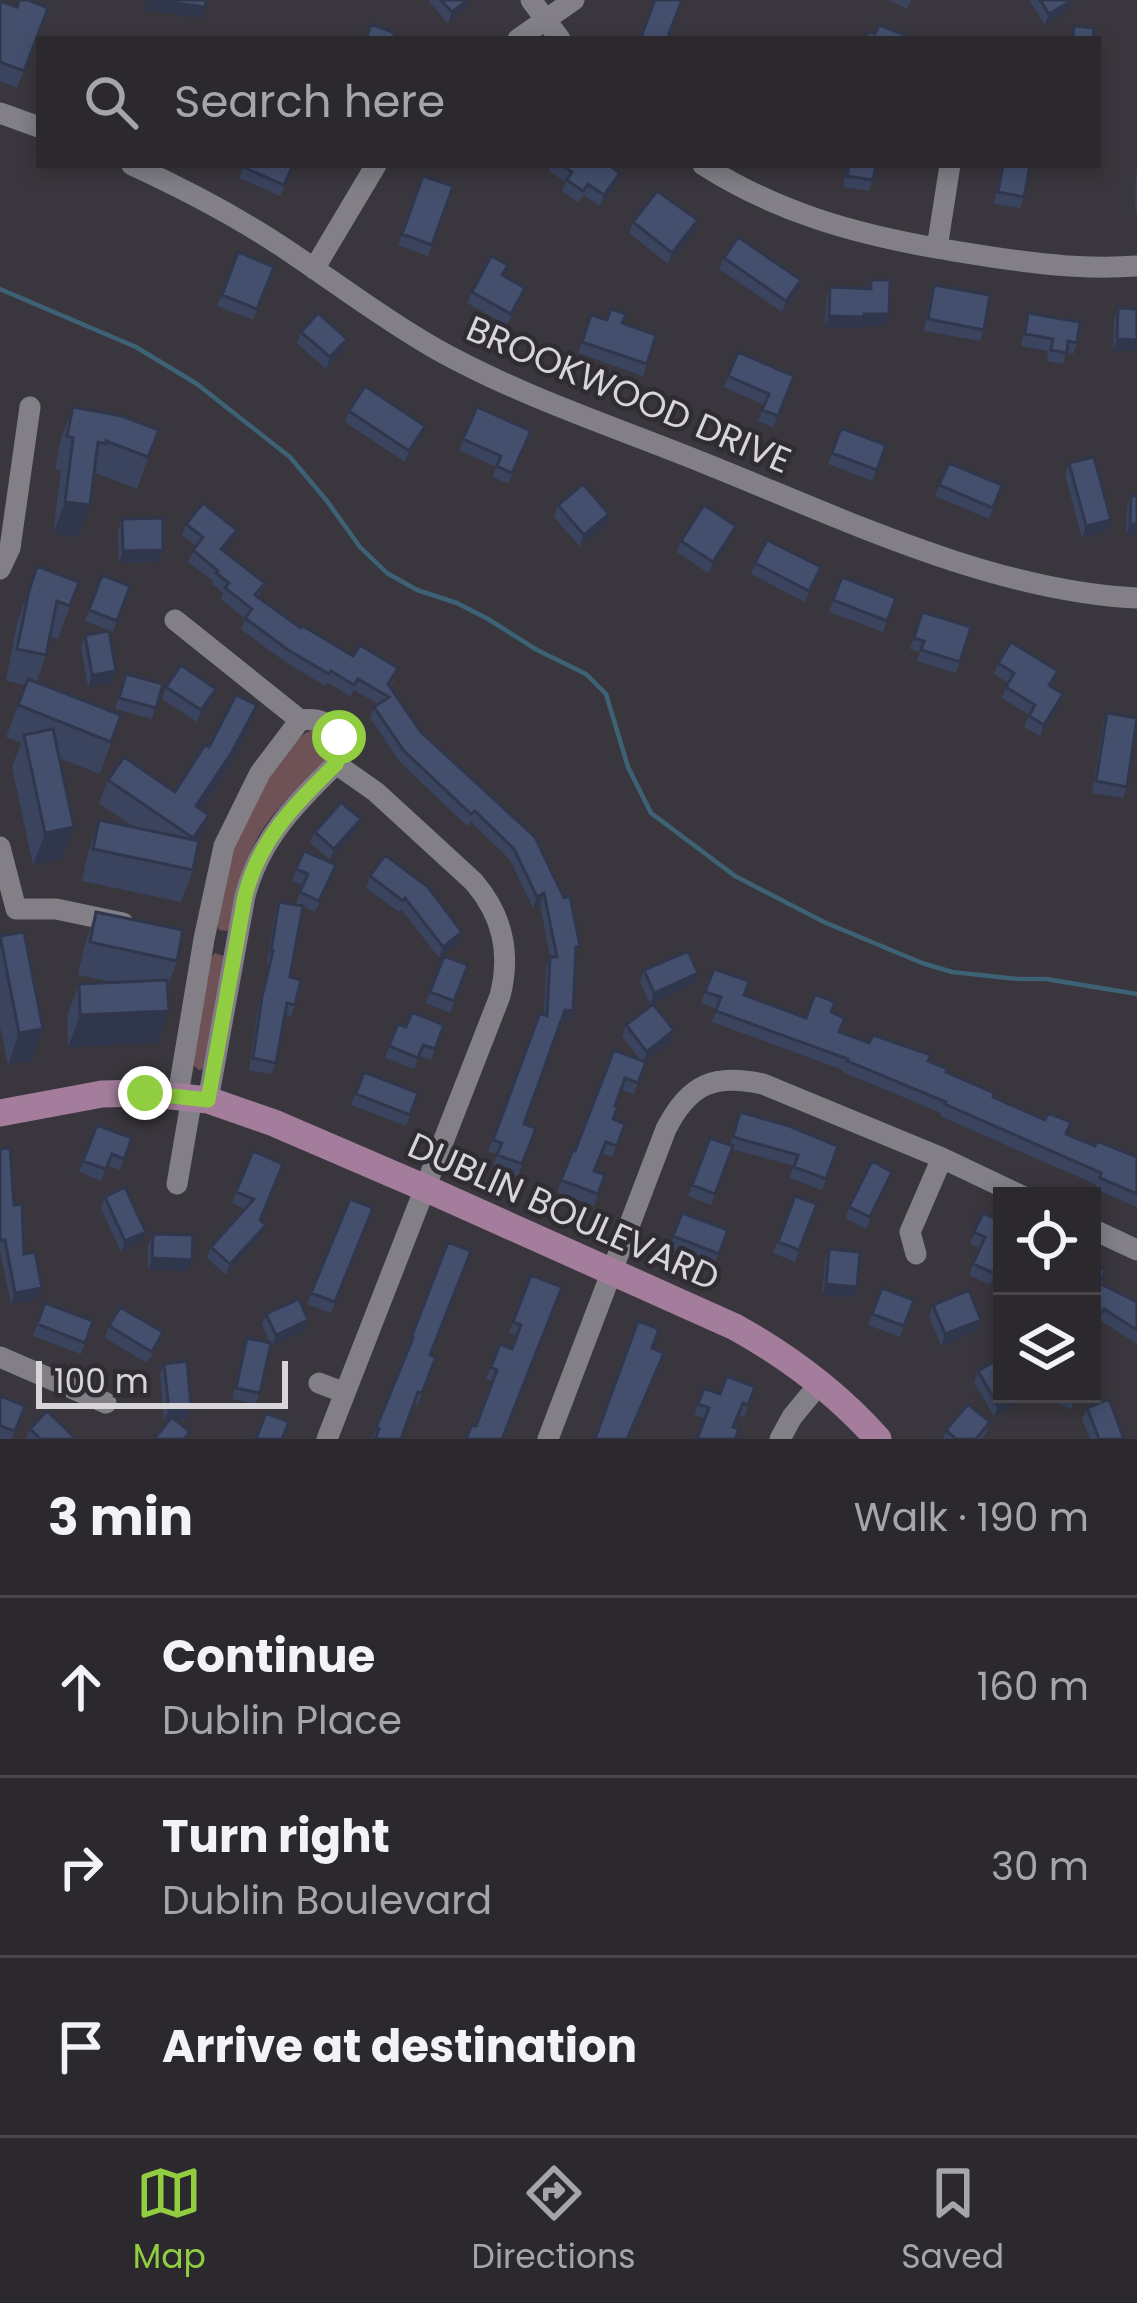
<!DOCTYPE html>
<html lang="en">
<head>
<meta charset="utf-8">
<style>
  body { margin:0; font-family:Poppins,sans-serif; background:#37343a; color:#f1f3f6 }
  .controls { position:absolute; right:36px; bottom:36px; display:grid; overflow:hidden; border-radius:0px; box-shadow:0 6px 18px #0003 }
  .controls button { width:108px; height:108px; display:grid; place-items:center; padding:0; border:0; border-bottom:3px solid #47444a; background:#2b282e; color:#f1f3f6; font:60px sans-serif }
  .scale { position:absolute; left:36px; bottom:30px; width:252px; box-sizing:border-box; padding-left:12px; border:6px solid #d7d5da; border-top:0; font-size:33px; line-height:42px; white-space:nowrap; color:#d7d5da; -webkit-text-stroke:9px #2f2c33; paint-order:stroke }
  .stop { position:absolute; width:36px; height:36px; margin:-27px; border:9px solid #90cd40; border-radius:50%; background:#fff }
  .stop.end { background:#90cd40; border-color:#fff; box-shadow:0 3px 12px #0008 }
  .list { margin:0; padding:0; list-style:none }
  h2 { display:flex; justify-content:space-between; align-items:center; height:156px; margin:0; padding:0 48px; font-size:51px }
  h2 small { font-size:39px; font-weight:400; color:#a6a6aa }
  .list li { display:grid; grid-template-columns:78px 1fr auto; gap:36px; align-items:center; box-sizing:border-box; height:180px; padding:0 48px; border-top:3px solid #47444a }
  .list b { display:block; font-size:45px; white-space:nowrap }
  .list p { margin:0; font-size:39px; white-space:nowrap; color:#a6a6aa }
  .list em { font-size:39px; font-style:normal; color:#a6a6aa }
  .icon { flex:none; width:66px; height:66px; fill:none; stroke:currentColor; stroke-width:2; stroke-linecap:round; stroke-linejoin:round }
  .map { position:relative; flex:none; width:1137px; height:1439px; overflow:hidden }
  .search { position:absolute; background:#2b282e; box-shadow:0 6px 18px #0003; left:36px; right:36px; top:36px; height:132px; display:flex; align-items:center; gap:30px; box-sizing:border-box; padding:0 42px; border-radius:0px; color:#a6a6aa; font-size:45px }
  .sheet { height:696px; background:#2b282e }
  nav { display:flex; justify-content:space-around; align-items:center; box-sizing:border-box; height:168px; border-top:3px solid #47444a; background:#2b282e; font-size:33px; color:#a6a6aa }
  nav a { display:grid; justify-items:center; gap:6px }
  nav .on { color:#90cd40 }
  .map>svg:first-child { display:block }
  .green { fill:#6e5255 }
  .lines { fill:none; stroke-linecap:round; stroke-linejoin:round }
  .stream { stroke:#3e6275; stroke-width:4.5 }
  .minor { stroke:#827f87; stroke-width:21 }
  .major { stroke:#a37d9b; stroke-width:27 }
  .wall { fill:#3a445e }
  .shaded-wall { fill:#30374c }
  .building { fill:#444f6d; stroke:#30374c; stroke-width:3 }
  .route { stroke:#90cd40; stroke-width:15 }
  .labels { text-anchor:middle; stroke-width:9; stroke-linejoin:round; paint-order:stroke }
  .street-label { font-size:36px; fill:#d7d5da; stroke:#2f2c33 }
</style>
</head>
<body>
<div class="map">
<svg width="1137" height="1439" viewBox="0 0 1137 1439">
  <rect width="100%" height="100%" fill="#39363d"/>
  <!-- green -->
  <path class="green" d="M317,728l13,11 -2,22c-29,27 -63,54 -78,93 -9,23 -13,49 -20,73l-3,4 -8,-1 -3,-9c5,-21 8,-44 14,-64 10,-34 52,-121 87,-129z
    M215,953l9,3 -20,113 -5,1 -6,-5 17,-106z"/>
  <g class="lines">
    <!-- stream -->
    <path class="stream" d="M0,289l136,58 61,37 93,73 37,44 33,46 27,26 30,17 40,13 31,16 49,31 49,24 20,20 22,73 23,46 84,63 89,46 98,41 30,9 67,7h27l91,15"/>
    <!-- minor -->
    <path class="minor" d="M531,0l29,39
      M518,39l56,-39
      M0,113l39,14
      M132,165c52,24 104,51 152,83 51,34 99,71 152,101 84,47 179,78 268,114 135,54 287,128 433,135
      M703,165c72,46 148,68 233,83 67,11 132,23 201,18
      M937,248l13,-83
      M314,269l62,-104
      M0,569l10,-21 20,-141
      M175,620l125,100c30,-4 47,14 36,44
      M0,847l16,62h40l67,14
      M178,1095l26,-156 20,-93 36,-73 40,-53
      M208,1100l37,-204c15,-57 51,-93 91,-132
      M177,1184l15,-87
      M1092,1229l45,21
      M916,1254l-6,-22 32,-74
      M0,1357l106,46
      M319,1383l26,10
      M327,1439l173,-443c11,-43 3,-80 -26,-114l-98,-90 -40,-28
      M548,1439l118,-310c23,-45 48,-56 97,-45l179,74 80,38
      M780,1439l12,-22 28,-34"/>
    <!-- major -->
    <path class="major" d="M0,1113l102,-19 42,-1 64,7 66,23 151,65 310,139c54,30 102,66 143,112"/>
  </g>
  <!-- wall -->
  <path class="wall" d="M428,0h42l-3,7 -19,17z
    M889,0h22l-4,9z
    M1029,0h41l-3,12 -22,13z
    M0,1l17,6 31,1 -31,80 -17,-7z
    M244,165h50l-14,31 -41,-18z
    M552,165h57l7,19 -16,22 -16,-11 -6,7 -16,-11 4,-9 -17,-11z
    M847,165h29l-7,26 -26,-4z
    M1001,165h29l-6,32 -4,11 -26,-4z
    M1137,172v39l-2,-1 1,-34z
    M423,176l30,10 -25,70 -30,-11z
    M633,222l61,10 -26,32 -39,-31z
    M724,258l77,22 -4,11 -15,21 -63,-43z
    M274,267l-21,53 -36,-14 5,-11z
    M504,276l17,23 -14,26 -40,-22 5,-11z
    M871,280l14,46 -24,-1 -1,3 -35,-1 1,-28 4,-12 38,2z
    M934,285l50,45 -4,11 -56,-10 6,-35z
    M1118,308l19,1 -24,42 1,-32z
    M1028,313l49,30 -4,11 -7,-1 -3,11 -16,-3 1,-10 -27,-5z
    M591,315l65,20 -13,41 -65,-23z
    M301,332l42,18 -17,19 -29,-26z
    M738,352l56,24 -21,51 -15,-6 6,-16 -40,-18z
    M73,407l86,23 -22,59 -42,-16 -16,64 -26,-3 8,-64 -6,-1 6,-30z
    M477,407l54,24 -23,53 -15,-7 3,-10 -37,-17z
    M349,411l72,26 -16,25 -60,-40z
    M841,428l45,17 -14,36 -44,-17z
    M949,463l53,22 -13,34 -54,-23z
    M1069,463l38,68 -25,7 -17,-63z
    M1131,495l6,40h-11l1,-28z
    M558,505l51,9 -4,11 -25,22 -26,-30z
    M122,519l37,43 -40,1 -1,-32z
    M186,524l47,17 -9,11 41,31 -7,14 43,31 93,52 -4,6 31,46 114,105 40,121 -2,53 -4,11h-8l-37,102 12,4 -18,48 -25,-10 4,-12 -9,-3 52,-138 4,2 2,-47 4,-11 -10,-53 -7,4 -23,-48 -39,-38 -4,4 -67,-64 -30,-44 4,-11 4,-3 -24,-14 -4,6 -23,-14 -2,4 -41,-25 -43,-32 4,-10 -24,-20 2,-6 -11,-9 1,-3 -25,-19 8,-16 -14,-11z
    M736,526l-4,11 -24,36 -31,-21 4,-11z
    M755,563l66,4 -16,35 -54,-28z
    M37,566l42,16 -21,57 -8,-3 -4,19 -10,28 85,32 -21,59 -41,-16 3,101 -29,6 -21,-98 9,-24 -15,-6 20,-52 -20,-4 11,-58z
    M102,575l28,11 -17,46 -28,-11z
    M842,577l54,21 -13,34 -54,-20z
    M922,612l49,15 -15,46 -39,-12 3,-9 -10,-3z
    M85,635l31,36 -4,11 -24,5 -7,-40z
    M998,663l60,8 -7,16 12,7 -4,11 -19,31 -16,-9 5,-12 -27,-17 6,-15 -14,-9z
    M126,674l37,10 -11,35 -37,-10z
    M166,687l46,13 -15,22 -35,-23z
    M1107,713l20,74 -4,11 -31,-5 11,-69z
    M249,728l-25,47 -23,35 -1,28 -7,32 -12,32 -99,-21 6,-29 11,-32 36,8 -36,-25 9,-23 67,12 34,-45z
    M357,831l-27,29 -20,-17 5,-11z
    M304,851l28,25 -17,36 -13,-6 -12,71 5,28 -4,11 -7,-2 -8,49 -5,11 -22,-4 9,-62 11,-46h-2l8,-49 4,-11 21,3 -4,-2 7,-18 -11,-4z
    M385,855l73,89 -19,14 -38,-49 -2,3 -33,-24 4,-12z
    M96,912l81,49 -9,26 1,24 -12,32 -89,4 -1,-31 12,-32 35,-2 -36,-7 7,-31z
    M0,936l43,93 -12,32 -23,4 -8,-39z
    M444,956l24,9 -18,48 -24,-10z
    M714,969l30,26 62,23 25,-6 9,20 29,11 59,18 18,11 120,62 29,12 42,11v50l-42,-18 2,-4 -157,-69 1,-3 -98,-41v-2l-131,-48 5,-13 -16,-6z
    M644,970l54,3 -4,11 -44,20 -10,-22z
    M398,1024l8,3 38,-2 -13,35 -12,-4 -5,13 -29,-11z
    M626,1025l48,5 -4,12 -25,19 -11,33 -13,-4 -6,16 -1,13 11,5 -13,33 -11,-4 -7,18 11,4 -11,31 -37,-14 16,-42 2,1 39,-101 26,10 -18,-24z
    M364,1072l54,21 -12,33 -55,-21z
    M740,1112l98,34 -16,44 -33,-12 5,-12 -62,-17 -21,56 -23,-9 22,-58 20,7z
    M97,1125l35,13 -12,32 -13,-5 -6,16 -22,-9z
    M0,1149l14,56 10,49 14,45 -27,5 -11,-53z
    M253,1151l8,69 5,5 -5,11 -35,39 -19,-17 4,-11 35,-38 -14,-6z
    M892,1172l-26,57 -21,-11 4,-11z
    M795,1196l22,8 -22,58 -22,-9z
    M105,1197l36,46 -20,9 -20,-44z
    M350,1199l23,9 -42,105 -24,-9z
    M682,1213l46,17 -14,35 -45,-17z
    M983,1213l19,45 -12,27 -21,-10 11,-27 -10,-4z
    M153,1234l35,37 -40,-1v-25z
    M448,1242l-18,113 1,14 -13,36 -4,-2 -13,36h-29l37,-90h-2z
    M829,1249l24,49 -31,-3 3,-34z
    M1092,1264l8,19 37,19v42l-37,-24 -2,3 -6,-3z
    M531,1275l31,12 -86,139 17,-45 -7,-2 14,-35 12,5 5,-13 -8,-3z
    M882,1288l32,12 -14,37 -32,-12z
    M45,1303l48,18 -12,33 -48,-18z
    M933,1305l44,26 -36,15 -12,-30z
    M266,1314l38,18 -32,14 -1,-1 -15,59 -24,-5 15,-61 23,5 -8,-18z
    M109,1326l50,18 -12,19 -42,-25z
    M1002,1357v37l9,13 -17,10 -20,-35 4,-11z
    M164,1364l23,55 -23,2 -4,-46z
    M755,1387l-11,30 -6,-2 -4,12 -40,-12 10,-27 16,6z
    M1041,1394h36l-6,15 -31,-12z
    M0,1396l25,10 -13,33h-12z
    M1087,1408l37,31h-34l-8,-20z
    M990,1422l-4,11 -5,6h-38l3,-9z
    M30,1429l43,10h-47z"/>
  <!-- shaded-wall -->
  <path class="shaded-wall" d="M147,0l58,7 -4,11 -57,-8z
    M467,0h3l-3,7 -19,17 4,-12z
    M1071,1l-4,11 -22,13 4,-11z
    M620,173l-4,11 -16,22 4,-11z
    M698,220l-4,12 -26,32 4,-11z
    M801,280l-4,11 -15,21 4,-11z
    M864,314h25l-4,12 -24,-1 -1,3 -35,-1 4,-11z
    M347,339l-4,11 -17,19 4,-12z
    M1117,339l20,1v11h-24z
    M425,426l-4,11 -16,25 4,-11z
    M65,502l25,3 -11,32 -26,-3z
    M609,514l-4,11 -25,22 4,-12z
    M1111,520l-4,11 -25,7 4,-12z
    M1130,524h7v11h-11z
    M736,526l-4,11 -24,36 5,-11z
    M237,530l-4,11 -16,20 4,-12z
    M163,550l-4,12 -40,1 4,-12z
    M116,671l-4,11 -24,5 4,-12z
    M216,689l-4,11 -15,22 4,-12z
    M1063,694l-4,11 -19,31 4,-11z
    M257,705l-8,23 -25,47 -36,54 8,-23z
    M209,815l-9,23 -16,23 9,-23z
    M361,819l-4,12 -27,29 4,-11z
    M74,827l-12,32 -29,6 12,-32z
    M544,893l-4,11 -7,4 4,-11z
    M462,932l-4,12 -19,14 4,-11z
    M698,973l-4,11 -44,20 4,-11z
    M565,1010l8,1 -4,11h-8z
    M169,1011l-12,32 -89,4 12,-32z
    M43,1029l-12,32 -23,4 11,-32z
    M674,1030l-4,12 -27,21 4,-11z
    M266,1225l-5,11 -35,39 4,-11z
    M146,1232l-5,11 -20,9 4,-11z
    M152,1258l40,2 -4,11 -40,-1z
    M826,1284l31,3 -4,11 -31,-3z
    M42,1288l-4,11 -27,5 4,-11z
    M308,1320l-4,12 -32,14 4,-11z
    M981,1320l-4,11 -36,15 4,-12z
    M1015,1396l-4,11 -17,10 4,-11z
    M191,1408l-4,11 -23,2 5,-11z"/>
  <!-- building -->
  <path class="building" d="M19,0h9l20,8 -24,63 -24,-9v-61l17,6z
    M154,0h52l-1,7z
    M441,0h26l-15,12z
    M655,0h27l-15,39h-20l-6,-2z
    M1040,0h30l1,1 -22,13z
    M371,24l24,9 -2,6h-27z
    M879,25l29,11 -1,3h-41l2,-7 7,2z
    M1074,26l20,2 -1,11h-20z
    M244,165h49l-9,20 -41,-18z
    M561,165h48l11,8 -16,22 -16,-11 -5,7 -16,-11 5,-8z
    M849,165h27l-3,15 -26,-4z
    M1003,165h27l-6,32 -26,-5z
    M423,176l30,10 -21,59 -30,-11z
    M657,191l41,29 -26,33 -39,-31z
    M738,237l63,43 -15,21 -62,-43z
    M238,252l36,15 -17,42 -35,-14z
    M491,256l17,9 -6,10 23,13 -14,26 -39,-22z
    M871,280h19l-1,34h-25v3l-35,-1 1,-29 41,2z
    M934,285l56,10 -6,35 -56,-11z
    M1118,308l19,1v31l-20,-1z
    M611,309l15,5 -4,9 34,12 -9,29 -65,-22 9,-27 16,5z
    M318,313l29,26 -17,18 -29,-25z
    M1028,313l52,9 -3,21 -9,-2 -1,12 -16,-3 2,-11 -28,-5z
    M738,352l56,24 -16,40 -16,-6 7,-16 -41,-18z
    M365,386l60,40 -16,25 -60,-40z
    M73,407l49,9 37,14 -11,27 -42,-16v3l-8,-2 -8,63 -25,-3 8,-64 -6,-2z
    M477,407l54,24 -19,42 -15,-7 4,-10 -38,-17z
    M841,428l45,17 -9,25 -45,-17z
    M1094,457l17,63 -25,6 -17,-63z
    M949,463l53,22 -9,23 -54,-23z
    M583,484l26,30 -25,21 -26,-30z
    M1131,495l6,1v28h-7z
    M203,503l34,27 -16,19 44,34 -10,12 46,33 2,-2 50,30 7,-11 38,23 -10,16 33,48 114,105 29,61 6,-2 10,50 -4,1 -3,64 -8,-1 -41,114 12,4 -14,36 -25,-9 5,-12 -9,-3 47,-127 7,3 3,-59h7l-13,-64 -7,4 -23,-48 -39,-38 -4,3 -67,-63 -30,-44 15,-10 -31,-18 -4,6 -23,-14 -2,3 -41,-24 -43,-32 7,-9 -27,-21 4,-5 -13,-10 2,-2 -25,-21 10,-13 -17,-13z
    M704,505l32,21 -23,36 -32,-21z
    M163,518v32l-40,1 -1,-32z
    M767,540l54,27 -12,24 -54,-28z
    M37,566l42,16 -9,24 -13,-5 -11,54 -29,-6 12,-58z
    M102,575l28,11 -13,35 -28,-11z
    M842,577l54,21 -9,23 -54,-21z
    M922,612l49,15 -11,35 -39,-12 3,-9 -10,-3z
    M109,631l7,40 -24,4 -7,-40z
    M1011,642l47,29 -9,14 14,9 -19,31 -15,-9 6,-11 -29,-18 8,-14 -16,-10z
    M181,665l35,24 -15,21 -35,-23z
    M126,674l37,10 -7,24 -37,-10z
    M28,679l93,36 -10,27 -93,-37z
    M236,695l21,10 -25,47 -36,54 13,9 -16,23 -85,-58 16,-23 51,35 30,-47 4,2z
    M1107,713l30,5 -10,69 -31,-6z
    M53,729l21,98 -29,6 -21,-98z
    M341,802l20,17 -27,30 -19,-17z
    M99,820l100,21 -6,29 -100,-21z
    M304,851l32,14 -17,36 -19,-9 8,-18 -12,-5z
    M385,855l43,32 34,45 -19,15 -38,-49 -2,3 -33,-25z
    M279,902l24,4 -13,71 11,3 -6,25 -8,-2 -11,60 -23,-5 9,-61 11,-46h-2z
    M96,912l87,18 -6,31 -87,-19z
    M24,932l19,97 -24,4 -19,-97z
    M688,951l10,22 -44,20 -10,-23z
    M444,956l24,9 -14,36 -24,-9z
    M714,969l35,12 -5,14 62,23 9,-24 20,8 -4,10 14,6 -6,14 30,11 4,-8 58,20 -3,6 20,8 -2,3 48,21 -1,4 52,23 3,-7 23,9 -5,12 29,12 2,-5 40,16v37l-37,-16 1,-5 -156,-69 1,-2 -99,-41 1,-2 -132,-48 5,-14 -16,-5z
    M167,980l2,31 -89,4 -1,-31z
    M653,1004l21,26 -27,22 -21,-27z
    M412,1012l32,13 -9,24 -12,-4 -5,13 -29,-12 9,-22 8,3z
    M614,1050l32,12 -8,21 -13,-5 -10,28 3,1 -5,12 12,5 -8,22 -11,-4 -12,29 11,4 -7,19 -37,-14 12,-30 2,1z
    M364,1072l54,21 -8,22 -54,-21z
    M740,1112l49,14 49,20 -12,33 -32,-12 4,-12 -65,-18z
    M97,1125l35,13 -8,21 -12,-5 -6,15 -23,-8z
    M710,1138l23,8 -18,48 -23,-9z
    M10,1148l4,57 8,-1 2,50 11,-2 7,36 -27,5 -10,-53h-5v-91z
    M253,1151l30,13 -23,56 6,5 -36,39 -19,-17 43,-48 -18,-7z
    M872,1161l20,11 -22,45 -21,-10z
    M125,1187l21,45 -21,9 -20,-44z
    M795,1196l22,8 -18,46 -21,-8z
    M350,1199l23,9 -38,94 -24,-9z
    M682,1213l46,17 -9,24 -46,-18z
    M983,1213l19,9v34l-8,17 -21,-9 12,-27 -11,-5z
    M153,1234l40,1 -1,25 -40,-2z
    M448,1242l23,9 -41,104 6,2 -14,36 -4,-1 -17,47h-26l4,-10 -3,-1 37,-90h-2z
    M829,1249l31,3 -3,35 -31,-3z
    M1092,1264l13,7 -6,12 38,19v28l-33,-21 -2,3 -10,-5z
    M531,1275l31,12 -60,152h-36l6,-14 4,1 21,-56 -6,-3 9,-23 12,5 9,-24 -8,-3z
    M882,1288l32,12 -10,26 -32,-12z
    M969,1290l12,30 -36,14 -12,-29z
    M299,1299l9,21 -32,15 -10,-21z
    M45,1303l48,18 -8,22 -48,-19z
    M120,1307l43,25 -11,20 -43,-26z
    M638,1321l21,8 -7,19 12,5 -37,86h-32z
    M247,1338l24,5 -11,50 -24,-5z
    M1002,1357v13l-3,-1 3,5v20l13,2 -17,10 -20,-35z
    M187,1361l4,47 -22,2 -5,-46z
    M727,1376l28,11 -7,18 -5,-2 -10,24 6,2 -4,10h-38l12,-31 -11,-4 6,-16 16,6z
    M0,1396l25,10 -10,25 -15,-5z
    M1109,1399l15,40h-25l-12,-31z
    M968,1404l22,18 -14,17h-20l-10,-9z
    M47,1411l27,26 -2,2h-31l-11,-10z
    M266,1413l23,9 -7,17h-26z
    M172,1417l18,15 -6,7h-30z"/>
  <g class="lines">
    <!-- route -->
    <path class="route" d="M145,1093l63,7 37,-204c14,-57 51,-93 91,-132l4,-10 -1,-17"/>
  </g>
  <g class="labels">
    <!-- street labels -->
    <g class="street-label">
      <text transform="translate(629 394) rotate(23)" y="13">BROOKWOOD DRIVE</text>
      <text transform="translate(564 1211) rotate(24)" y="13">DUBLIN BOULEVARD</text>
    </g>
  </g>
</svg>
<div class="controls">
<button><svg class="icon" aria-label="locate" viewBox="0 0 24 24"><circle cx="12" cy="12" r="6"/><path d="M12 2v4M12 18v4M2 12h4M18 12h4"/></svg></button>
<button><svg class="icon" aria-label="layers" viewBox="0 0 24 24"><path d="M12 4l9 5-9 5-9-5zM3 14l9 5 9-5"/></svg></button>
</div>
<div class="scale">100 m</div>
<div class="stop" style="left:339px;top:737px"></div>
<div class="stop end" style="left:145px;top:1093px"></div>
<div class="search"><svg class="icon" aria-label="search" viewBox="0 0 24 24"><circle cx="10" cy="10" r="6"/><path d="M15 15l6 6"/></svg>Search here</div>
</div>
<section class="sheet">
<h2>3 min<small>Walk · 190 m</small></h2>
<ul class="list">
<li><svg class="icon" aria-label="ahead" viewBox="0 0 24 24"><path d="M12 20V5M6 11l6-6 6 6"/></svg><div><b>Continue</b><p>Dublin Place</p></div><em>160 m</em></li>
<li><svg class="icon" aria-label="right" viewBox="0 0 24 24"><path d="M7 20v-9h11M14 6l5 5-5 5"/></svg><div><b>Turn right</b><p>Dublin Boulevard</p></div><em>30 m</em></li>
<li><svg class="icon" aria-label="arrive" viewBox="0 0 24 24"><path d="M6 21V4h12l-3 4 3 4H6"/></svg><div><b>Arrive at destination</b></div></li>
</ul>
</section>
<nav>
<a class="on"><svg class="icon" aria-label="map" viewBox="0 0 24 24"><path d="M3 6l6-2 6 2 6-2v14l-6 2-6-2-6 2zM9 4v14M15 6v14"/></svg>Map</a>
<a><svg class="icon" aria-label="directions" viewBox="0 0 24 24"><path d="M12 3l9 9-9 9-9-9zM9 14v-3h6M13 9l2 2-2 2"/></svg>Directions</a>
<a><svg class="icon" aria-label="saved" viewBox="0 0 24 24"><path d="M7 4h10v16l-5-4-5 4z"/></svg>Saved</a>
</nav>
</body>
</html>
